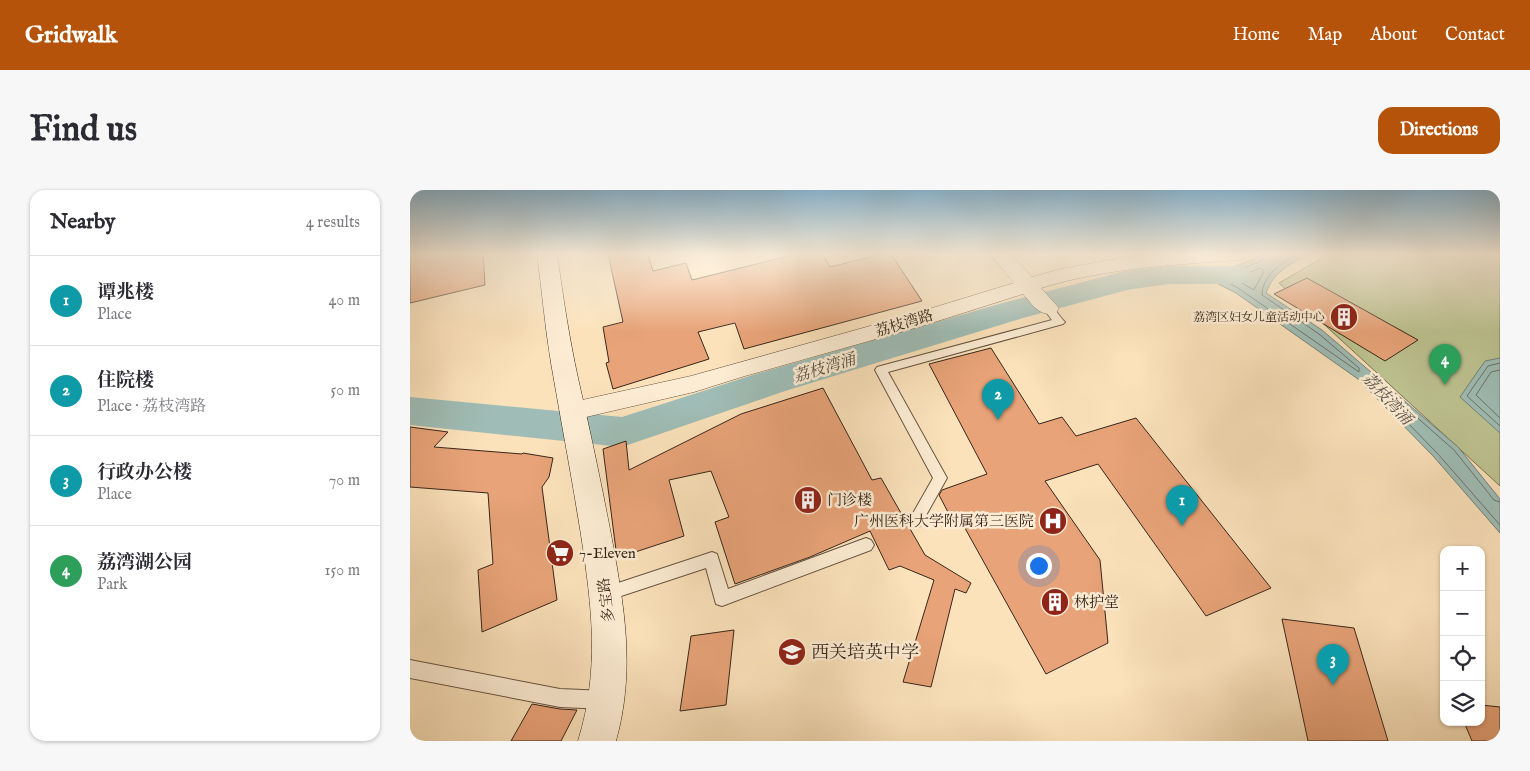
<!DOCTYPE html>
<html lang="en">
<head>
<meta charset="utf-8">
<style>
  body { margin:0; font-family:"IM FELL English","Noto Serif SC",serif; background:#f7f7f7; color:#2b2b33 }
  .controls { position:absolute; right:15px; bottom:15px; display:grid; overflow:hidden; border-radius:10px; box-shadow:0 1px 4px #0004 }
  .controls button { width:45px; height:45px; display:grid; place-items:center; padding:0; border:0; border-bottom:1px solid #e1e1e2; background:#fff; color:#2b2b33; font:25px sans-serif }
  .you { position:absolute; left:628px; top:375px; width:18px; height:18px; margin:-12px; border:4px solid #fff; border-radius:50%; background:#1a73e8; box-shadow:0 0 0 8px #1a73e833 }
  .badge { display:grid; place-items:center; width:32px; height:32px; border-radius:50%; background:#b45309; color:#fff; font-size:16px; font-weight:700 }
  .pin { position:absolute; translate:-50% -41px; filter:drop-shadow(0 1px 2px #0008) }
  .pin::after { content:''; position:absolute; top:26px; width:18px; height:15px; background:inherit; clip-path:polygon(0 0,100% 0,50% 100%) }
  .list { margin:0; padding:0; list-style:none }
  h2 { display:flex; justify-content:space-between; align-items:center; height:65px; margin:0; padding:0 20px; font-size:21px }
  h2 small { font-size:16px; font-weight:400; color:#7c7c81 }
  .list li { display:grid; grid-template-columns:32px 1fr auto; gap:15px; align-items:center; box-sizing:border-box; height:90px; padding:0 20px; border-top:1px solid #e1e1e2 }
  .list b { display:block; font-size:19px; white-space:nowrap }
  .list p { margin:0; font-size:16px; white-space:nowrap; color:#7c7c81 }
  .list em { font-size:16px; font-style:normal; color:#7c7c81 }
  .icon { flex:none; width:28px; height:28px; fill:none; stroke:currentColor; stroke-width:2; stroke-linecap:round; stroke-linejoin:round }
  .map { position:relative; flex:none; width:1090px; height:551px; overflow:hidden; border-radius:15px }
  header { display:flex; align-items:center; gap:30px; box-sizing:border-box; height:70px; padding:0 25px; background:#b45309; color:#fff }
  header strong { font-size:24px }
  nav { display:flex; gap:28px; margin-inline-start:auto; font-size:18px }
  .intro { display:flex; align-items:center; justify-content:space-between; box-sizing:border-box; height:120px; padding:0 30px }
  h1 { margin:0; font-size:35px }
  .button { padding:12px 22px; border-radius:15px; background:#b45309; color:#fff; font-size:18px; font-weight:700 }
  main { display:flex; gap:30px; padding:0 30px }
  aside { flex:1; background:#fff; border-radius:15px; box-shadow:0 1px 4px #0004 }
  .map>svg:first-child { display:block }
  .green { fill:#bdc391; stroke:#7a7456 }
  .water { fill:#9fbdb6; stroke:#768178 }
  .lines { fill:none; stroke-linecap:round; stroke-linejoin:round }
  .shore { stroke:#6c7268; stroke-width:1 }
  .river { fill:#9fbdb6; fill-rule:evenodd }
  .building { fill:#e8a378; stroke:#38261b }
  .lane-casing { stroke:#695543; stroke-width:2 }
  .street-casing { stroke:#695543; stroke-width:1 }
  .secondary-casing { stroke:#38261b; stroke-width:1 }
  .lane { fill:#fcecd3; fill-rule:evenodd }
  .street { fill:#fcecd3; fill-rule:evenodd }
  .secondary { fill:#fcecd3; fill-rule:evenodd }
  .labels { text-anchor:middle; stroke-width:5; stroke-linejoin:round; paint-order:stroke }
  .far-poi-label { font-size:12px; fill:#38261b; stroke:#fcecd3; text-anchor:end }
  .street-label { font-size:15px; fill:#38261b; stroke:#fcecd3 }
  .poi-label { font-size:15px; fill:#38261b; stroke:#fcecd3; text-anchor:start }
  .water-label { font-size:16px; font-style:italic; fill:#57534a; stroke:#fcecd3 }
  .near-poi-label { font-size:18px; fill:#38261b; stroke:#fcecd3; text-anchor:start }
</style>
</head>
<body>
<header>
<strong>Gridwalk</strong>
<nav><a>Home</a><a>Map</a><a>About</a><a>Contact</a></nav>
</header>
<div class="intro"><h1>Find us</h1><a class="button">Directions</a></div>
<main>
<aside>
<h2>Nearby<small>4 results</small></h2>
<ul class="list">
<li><span class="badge" style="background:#0f9aa8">1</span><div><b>谭兆楼</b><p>Place</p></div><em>40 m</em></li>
<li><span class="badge" style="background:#0f9aa8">2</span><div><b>住院楼</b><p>Place · 荔枝湾路</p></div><em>50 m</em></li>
<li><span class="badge" style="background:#0f9aa8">3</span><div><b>行政办公楼</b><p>Place</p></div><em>70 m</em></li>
<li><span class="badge" style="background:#2e9e5b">4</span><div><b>荔湾湖公园</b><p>Park</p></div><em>150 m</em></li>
</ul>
</aside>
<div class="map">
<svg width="1090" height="551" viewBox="0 0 1090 551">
  <rect width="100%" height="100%" fill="#fbe2bb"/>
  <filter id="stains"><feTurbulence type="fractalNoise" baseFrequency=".004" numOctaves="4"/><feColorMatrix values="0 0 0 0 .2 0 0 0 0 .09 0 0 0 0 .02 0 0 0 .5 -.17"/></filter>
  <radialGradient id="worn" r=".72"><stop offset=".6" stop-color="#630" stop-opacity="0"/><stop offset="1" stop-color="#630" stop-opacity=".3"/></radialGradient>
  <!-- green -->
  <path class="green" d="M919,64h171v232l-221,-203z"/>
  <!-- water -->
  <path class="water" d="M855,64h46c-20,9 -37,17 -45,39l56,37 136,117 42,52v34l-66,-76 -76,-78 -122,-86 -18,-9 -1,-16 12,1z
    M1090,168v75l-40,-36 25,-36z"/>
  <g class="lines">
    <!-- shore -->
    <path class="shore" d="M854,64l-3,7 -31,13h-6l-1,6 15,8 121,84v-4l-40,-34 -57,-39c1,-21 19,-32 37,-41
      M851,78l3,3 -10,19 -16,-9 1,-4z
      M1090,173l-12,3 -21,30 33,30
      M1090,180l-9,2 -15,23 24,23
      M1090,312l-6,-2 -40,-50 -83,-73 -6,-1v3l73,75 62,71"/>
    <!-- river -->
    <path class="river" d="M758,76h68l11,2 5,7 -5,7 -11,2h-68l-41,6 -104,28 -238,73 -163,56 -212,-22v-28l212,20 137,-44 240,-69 126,-33z"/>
  </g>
  <!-- building -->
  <path class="building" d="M0,64h73l2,31 -75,18z
    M198,64h40l5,17 33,-8 6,17 105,-26h26l7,13 52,-13h9l31,47 -178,48 -9,-26 -37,9 11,27 -96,30 -7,-26 3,-1 -6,-35 20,-5z
    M897,88l111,62 -33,21 -111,-67z
    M581,158l48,76 23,-7 14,19 60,-18 135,170 -65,28 -108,-152 -53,17 55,79 8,83 -62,31 -90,-162 -7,2 -10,-19 3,-5 45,-16 -58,-110z
    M413,198l49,92 9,-2 44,77 46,28 -5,10 -11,-4 -24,98 -28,-5 31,-102 -34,-14 -11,4 -19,-39 -60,26 -75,27 -20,-62 14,-5 -18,-46 -42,9 15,56 -67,22 -14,-109 23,-8 3,29 112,-56z
    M0,237l38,5 -14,15 88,7 1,-1 30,5 -4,19 -7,10 15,113 -75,32 -4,-62 15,-6 -5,-71 -78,-6z
    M872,429l72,9 34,113h-80z
    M324,440l-8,75 -46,6 11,-75z
    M122,514l28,5 17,1 -16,31h-50z
    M1071,515l19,2v34h-28l-8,-19h17z"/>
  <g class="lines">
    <defs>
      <path id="lane" d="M638,115l4,1 11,14 2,2 -2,2 -175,48 59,106 -27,48 -5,2 -5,-2 -2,-4 25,-44 -58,-108 2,-3 175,-47 -9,-12z
        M456,348l5,2 3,5 -3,5 -149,56 -6,-2 -10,-36 -100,33 -6,-2 -2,-5 2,-5 6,-2 106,-35 5,2 11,35z
        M0,470l150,29 46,2 6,3 3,6 -3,6 -6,3 -46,-2 -150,-29z"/>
      <path id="street" d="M580,64h20l22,23 29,-8 72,-13 114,-2 -2,4 -7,2c-66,5 -133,8 -197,28l18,20 -3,5c-17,4 -23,-8 -33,-19l-101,32 -177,50 -51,16 -121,28 -9,-3 -4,-6 4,-6 9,-3 118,-26 215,-60 108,-33z"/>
      <path id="secondary" d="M127,64h20c6,42 12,83 21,124 12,52 23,104 33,156 13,72 25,135 5,207h-38c22,-71 14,-134 3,-206 -9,-57 -20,-114 -30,-172 -6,-36 -9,-72 -14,-109z"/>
    </defs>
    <!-- lane casing -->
    <use href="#lane" class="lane-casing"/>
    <!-- street casing -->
    <use href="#street" class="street-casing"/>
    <!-- secondary casing -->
    <use href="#secondary" class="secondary-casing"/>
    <!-- lane -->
    <use href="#lane" class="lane"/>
    <!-- street -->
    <use href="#street" class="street"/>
    <!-- secondary -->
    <use href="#secondary" class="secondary"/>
  </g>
  <!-- sky -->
  <linearGradient id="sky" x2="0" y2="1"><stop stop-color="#8bb8d4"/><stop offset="0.45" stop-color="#fdf2e0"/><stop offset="1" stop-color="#fdf2e0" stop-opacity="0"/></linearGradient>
  <rect width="1090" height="142" fill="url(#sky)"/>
  <!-- icons -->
  <defs>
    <symbol id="building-disc" viewBox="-11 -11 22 22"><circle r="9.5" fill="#8f2418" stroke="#fcecd3"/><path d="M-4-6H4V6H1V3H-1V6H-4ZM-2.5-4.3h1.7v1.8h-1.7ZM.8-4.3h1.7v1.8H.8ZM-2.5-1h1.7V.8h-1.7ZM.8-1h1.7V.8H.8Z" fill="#fff"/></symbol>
    <symbol id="hospital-disc" viewBox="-11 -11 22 22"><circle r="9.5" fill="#8f2418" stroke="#fcecd3"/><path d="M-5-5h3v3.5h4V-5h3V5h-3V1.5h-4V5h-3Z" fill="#fff"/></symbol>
    <symbol id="supermarket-disc" viewBox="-11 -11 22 22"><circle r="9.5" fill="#8f2418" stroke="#fcecd3"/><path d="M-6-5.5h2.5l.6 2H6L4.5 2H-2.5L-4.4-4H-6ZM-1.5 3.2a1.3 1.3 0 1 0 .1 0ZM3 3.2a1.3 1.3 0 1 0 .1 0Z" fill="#fff"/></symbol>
    <symbol id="school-disc" viewBox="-11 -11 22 22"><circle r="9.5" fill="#8f2418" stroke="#fcecd3"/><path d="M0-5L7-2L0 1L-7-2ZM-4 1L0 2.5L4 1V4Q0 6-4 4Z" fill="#fff"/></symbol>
  </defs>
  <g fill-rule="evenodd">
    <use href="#building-disc" x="918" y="111" width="32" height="32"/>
    <use href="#building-disc" x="382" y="294" width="32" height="32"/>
    <use href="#hospital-disc" x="627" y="315" width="32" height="32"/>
    <use href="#supermarket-disc" x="134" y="347" width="32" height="32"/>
    <use href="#building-disc" x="629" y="396" width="32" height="32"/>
    <use href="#school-disc" x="366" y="446" width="32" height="32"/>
  </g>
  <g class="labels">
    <!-- far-poi labels -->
    <g class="far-poi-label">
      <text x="915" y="131">荔湾区妇女儿童活动中心</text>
    </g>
    <!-- street labels -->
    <g class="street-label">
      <text transform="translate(494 133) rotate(-17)" y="5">荔枝湾路</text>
      <text transform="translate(196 410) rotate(-97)" y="5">多宝路</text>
    </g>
    <!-- poi labels -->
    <g class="poi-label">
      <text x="417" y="315">门诊楼</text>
      <text x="624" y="336" text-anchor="end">广州医科大学附属第三医院</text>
      <text x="169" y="368">7-Eleven</text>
      <text x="664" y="417">林护堂</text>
    </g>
    <!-- water labels -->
    <g class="water-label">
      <text transform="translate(414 177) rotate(-17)" y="6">荔枝湾涌</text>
      <text transform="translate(978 208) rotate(47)" y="6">荔枝湾涌</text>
    </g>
    <!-- near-poi labels -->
    <g class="near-poi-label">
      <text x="401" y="468">西关培英中学</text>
    </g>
  </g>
  <rect width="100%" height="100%" filter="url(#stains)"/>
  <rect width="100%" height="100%" fill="url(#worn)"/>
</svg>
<div class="controls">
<button>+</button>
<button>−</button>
<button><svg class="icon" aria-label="locate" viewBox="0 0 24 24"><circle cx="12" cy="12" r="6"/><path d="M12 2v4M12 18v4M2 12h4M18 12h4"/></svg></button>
<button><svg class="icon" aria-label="layers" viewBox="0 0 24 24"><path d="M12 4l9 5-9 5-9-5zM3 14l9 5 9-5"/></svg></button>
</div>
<div class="you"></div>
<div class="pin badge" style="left:772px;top:336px;background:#0f9aa8">1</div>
<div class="pin badge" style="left:588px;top:230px;background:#0f9aa8">2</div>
<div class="pin badge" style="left:923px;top:495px;background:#0f9aa8">3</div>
<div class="pin badge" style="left:1035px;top:195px;background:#2e9e5b">4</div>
</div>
</main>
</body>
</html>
